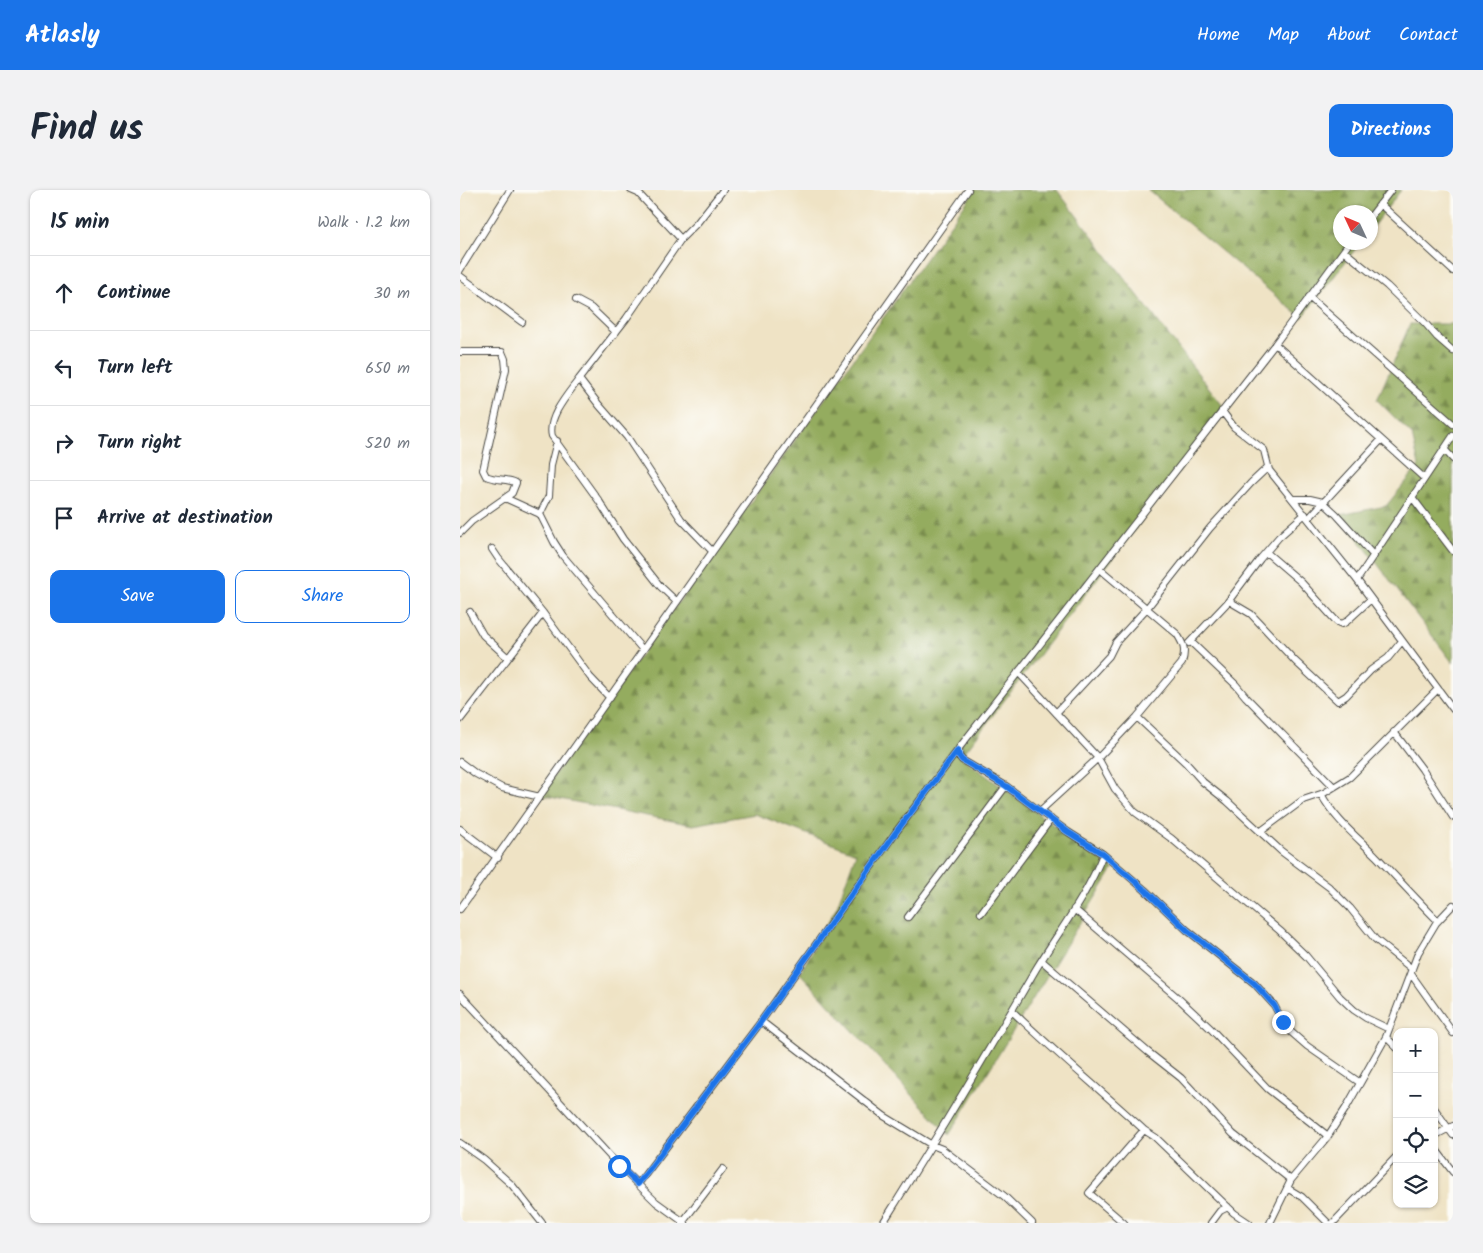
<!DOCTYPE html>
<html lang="en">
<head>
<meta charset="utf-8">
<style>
  body { margin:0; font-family:Kalam,sans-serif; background:#f2f2f3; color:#1f2937 }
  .controls { position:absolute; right:15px; bottom:15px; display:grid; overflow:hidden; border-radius:10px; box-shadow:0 1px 4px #0004 }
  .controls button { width:45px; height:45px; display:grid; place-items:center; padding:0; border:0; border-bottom:1px solid #e0e1e3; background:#fff; color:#1f2937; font:25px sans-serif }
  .compass { position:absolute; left:873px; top:15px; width:45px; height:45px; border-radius:50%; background:#fff; box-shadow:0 1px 4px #0004; rotate:314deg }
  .stop { position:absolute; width:15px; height:15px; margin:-11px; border:4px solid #1a73e8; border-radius:50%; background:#fff }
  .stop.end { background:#1a73e8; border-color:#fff; box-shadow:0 1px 5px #0008 }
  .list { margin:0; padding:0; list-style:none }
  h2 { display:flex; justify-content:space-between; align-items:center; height:65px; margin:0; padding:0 20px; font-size:21px }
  h2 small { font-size:16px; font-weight:400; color:#747a83 }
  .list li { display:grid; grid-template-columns:32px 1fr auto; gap:15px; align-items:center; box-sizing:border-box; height:75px; padding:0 20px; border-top:1px solid #e0e1e3 }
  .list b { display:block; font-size:19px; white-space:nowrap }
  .list em { font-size:16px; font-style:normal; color:#747a83 }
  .actions { display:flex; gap:10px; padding:15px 20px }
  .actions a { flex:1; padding:11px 0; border:1px solid #1a73e8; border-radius:10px; text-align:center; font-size:18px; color:#1a73e8 }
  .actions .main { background:#1a73e8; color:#fff }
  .icon { flex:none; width:28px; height:28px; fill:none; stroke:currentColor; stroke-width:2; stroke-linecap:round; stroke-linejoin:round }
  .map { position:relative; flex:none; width:993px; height:1033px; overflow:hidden; border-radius:10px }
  header { display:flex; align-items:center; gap:30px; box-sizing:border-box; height:70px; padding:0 25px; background:#1a73e8; color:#fff }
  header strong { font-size:24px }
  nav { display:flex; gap:28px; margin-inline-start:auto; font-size:18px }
  .intro { display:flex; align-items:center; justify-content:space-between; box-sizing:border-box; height:120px; padding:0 30px }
  h1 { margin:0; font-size:35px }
  .button { padding:12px 22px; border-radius:10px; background:#1a73e8; color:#fff; font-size:18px; font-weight:700 }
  main { display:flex; gap:30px; padding:0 30px }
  aside { flex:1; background:#fff; border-radius:10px; box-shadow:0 1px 4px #0004 }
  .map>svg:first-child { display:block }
  .forest { fill:url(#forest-firs); stroke:#606c44 }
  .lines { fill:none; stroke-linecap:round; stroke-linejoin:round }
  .minor-casing { stroke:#484742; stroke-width:8 }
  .minor { stroke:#fff; stroke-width:6 }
  .route { stroke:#1a73e8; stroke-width:6 }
</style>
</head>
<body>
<header>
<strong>Atlasly</strong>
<nav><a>Home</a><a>Map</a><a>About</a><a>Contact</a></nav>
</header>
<div class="intro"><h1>Find us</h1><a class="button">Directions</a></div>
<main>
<aside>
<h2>15 min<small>Walk · 1.2 km</small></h2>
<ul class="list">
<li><svg class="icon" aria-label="ahead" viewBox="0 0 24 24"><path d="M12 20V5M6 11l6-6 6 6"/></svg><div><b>Continue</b></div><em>30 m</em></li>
<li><svg class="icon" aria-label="left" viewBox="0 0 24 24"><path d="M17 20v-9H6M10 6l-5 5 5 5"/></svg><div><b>Turn left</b></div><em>650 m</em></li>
<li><svg class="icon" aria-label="right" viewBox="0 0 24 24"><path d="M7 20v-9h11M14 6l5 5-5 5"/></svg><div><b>Turn right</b></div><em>520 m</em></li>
<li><svg class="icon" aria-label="arrive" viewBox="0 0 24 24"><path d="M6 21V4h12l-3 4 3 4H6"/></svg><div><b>Arrive at destination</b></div></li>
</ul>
<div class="actions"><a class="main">Save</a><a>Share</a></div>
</aside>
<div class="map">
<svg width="993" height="1033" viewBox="0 0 993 1033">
  <defs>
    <pattern id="forest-firs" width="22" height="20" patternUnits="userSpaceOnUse" patternTransform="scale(1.25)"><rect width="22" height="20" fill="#94ac5e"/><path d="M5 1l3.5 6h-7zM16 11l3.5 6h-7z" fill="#798c4e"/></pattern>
  </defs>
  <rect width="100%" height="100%" fill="#fdfcf7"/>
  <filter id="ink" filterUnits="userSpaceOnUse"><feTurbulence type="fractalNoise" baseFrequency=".02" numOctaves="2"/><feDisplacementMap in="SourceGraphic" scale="10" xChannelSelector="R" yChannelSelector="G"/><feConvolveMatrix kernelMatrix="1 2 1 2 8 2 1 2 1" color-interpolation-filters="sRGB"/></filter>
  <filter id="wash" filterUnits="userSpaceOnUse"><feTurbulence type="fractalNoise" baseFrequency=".0096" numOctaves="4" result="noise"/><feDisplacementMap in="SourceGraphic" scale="20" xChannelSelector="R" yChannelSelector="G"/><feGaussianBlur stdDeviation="1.12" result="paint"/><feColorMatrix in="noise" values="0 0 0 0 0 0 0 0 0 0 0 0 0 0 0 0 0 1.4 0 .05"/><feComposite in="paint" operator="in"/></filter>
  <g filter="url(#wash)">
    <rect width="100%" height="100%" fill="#efe3c5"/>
    <!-- forest -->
    <path class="forest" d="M515,0h82l169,220 -265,347 152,112 -164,266 -149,-162 37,-67 19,-53 -101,-39 -62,11 -153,-30z
      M688,0h253l-30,39v-17h-30v30l19,1 -58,75z
      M950,134h43v339l-113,-148 46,-9 33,-40 -7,-31 -35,-35z"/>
  </g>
  <g filter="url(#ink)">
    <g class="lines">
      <defs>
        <path id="minor" d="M171,0l7,3 43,46
          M920,14l73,67
          M911,26l20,-26
          M884,61l43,35 38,37 12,14 16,14
          M0,80l50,-80
          M0,86l62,46
          M849,107l144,127
          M116,110l15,8 25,24
          M815,154l149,134
          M0,162h42l3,7 1,10 -23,101 3,6c10,5 22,2 30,7l-4,10 -40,28 -12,12
          M119,189c-10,14 -32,38 -27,57l47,65 24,38 37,47 17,16
          M762,221l12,16 30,23 5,20 88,110 96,129
          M984,259l9,10
          M952,307l41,54
          M45,308l35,16 14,28 9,14 80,94
          M833,309h17l13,3 13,12 38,42
          M80,324l9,-18 2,-31 6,-24
          M849,328l72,-78
          M32,359l6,9 45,55 47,64 20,21
          M252,361l-31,-32 -54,-82 -28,-32 -20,-26 47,-60 55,-80 16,-16 26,-33
          M806,362l35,30 36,40 5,2 4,-2 25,-23
          M897,390l96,-144
          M769,411l22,13 44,47 43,40 8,-5 25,-26 17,-12 14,-17
          M10,422l13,23 24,22
          M731,452l45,43 10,12 88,90
          M729,453l38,-40 33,-44 19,-22 26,-23
          M558,482l80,86 17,31 20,23 37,27 108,92 26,25 34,41 14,13 12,8 23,11
          M596,523l53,-57 7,-14 31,-34 63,-80 41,-45 17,-16
          M677,527l49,46 17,19 24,19 54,50 48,36 21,21 25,31 37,30
          M0,530l83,-107
          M934,542l28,37 31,48
          M0,572l16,12 26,14 38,9
          M861,604c15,27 34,41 56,63 20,21 40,43 61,64
          M580,621l58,-53 39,-41 45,-54c4,-13 2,-18 -5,-29l-77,-65
          M0,639l38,29
          M800,642l43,-32 21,-7 26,-16 88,-88
          M643,664l42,36 42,40 67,53 20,22 9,17 8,10 16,14 52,36
          M0,719l508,-719
          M614,719l104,89 33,31 57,60 60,47
          M521,723l70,-94
          M448,727l98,-131
          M582,771l106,91 33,26 52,56 58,46
          M951,784l42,59
          M0,804l159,172 37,36 29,21
          M552,821c43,41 88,79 132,119l11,7 79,76 15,10
          M301,831l123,95 48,29 10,4 62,47 28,27
          M926,847l11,11
          M974,918l19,27
          M974,946l19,-10
          M0,953l24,17 28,25 30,38
          M974,957l19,25
          M178,994l119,-157 139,-195 62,-82
          M827,998l15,9 26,26
          M222,1033l41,-54
          M423,1033c53,-84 103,-168 153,-254 23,-38 51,-73 67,-115l-35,-22 -62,-46 -44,-26 -3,-4v-8l316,-404 75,-102
          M664,1033l-35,-30 55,-63
          M751,1033l9,-12 8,-4
          M810,1033l21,-43 37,-44 18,-28 40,-71 32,-84 18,-30 17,-18
          M873,1033l64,-67"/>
      </defs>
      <!-- minor casing -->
      <use href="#minor" class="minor-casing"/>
      <!-- minor -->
      <use href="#minor" class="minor"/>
    </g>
  </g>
  <g class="lines" filter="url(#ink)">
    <!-- route -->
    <path class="route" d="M159,976l19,18 119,-157 139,-195 62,-82 1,6 3,4 44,26 62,46 35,22 42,36 42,40 67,53 20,22 9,17"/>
  </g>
</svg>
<div class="controls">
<button>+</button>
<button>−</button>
<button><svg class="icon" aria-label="locate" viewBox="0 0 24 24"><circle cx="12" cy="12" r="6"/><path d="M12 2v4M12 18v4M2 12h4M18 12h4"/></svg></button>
<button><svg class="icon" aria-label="layers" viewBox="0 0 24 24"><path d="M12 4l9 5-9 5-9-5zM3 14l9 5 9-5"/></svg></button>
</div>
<svg class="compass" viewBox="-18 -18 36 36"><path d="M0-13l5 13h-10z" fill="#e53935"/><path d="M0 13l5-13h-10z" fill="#747a83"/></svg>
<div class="stop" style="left:159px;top:976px"></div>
<div class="stop end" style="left:823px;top:832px"></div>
</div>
</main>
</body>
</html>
